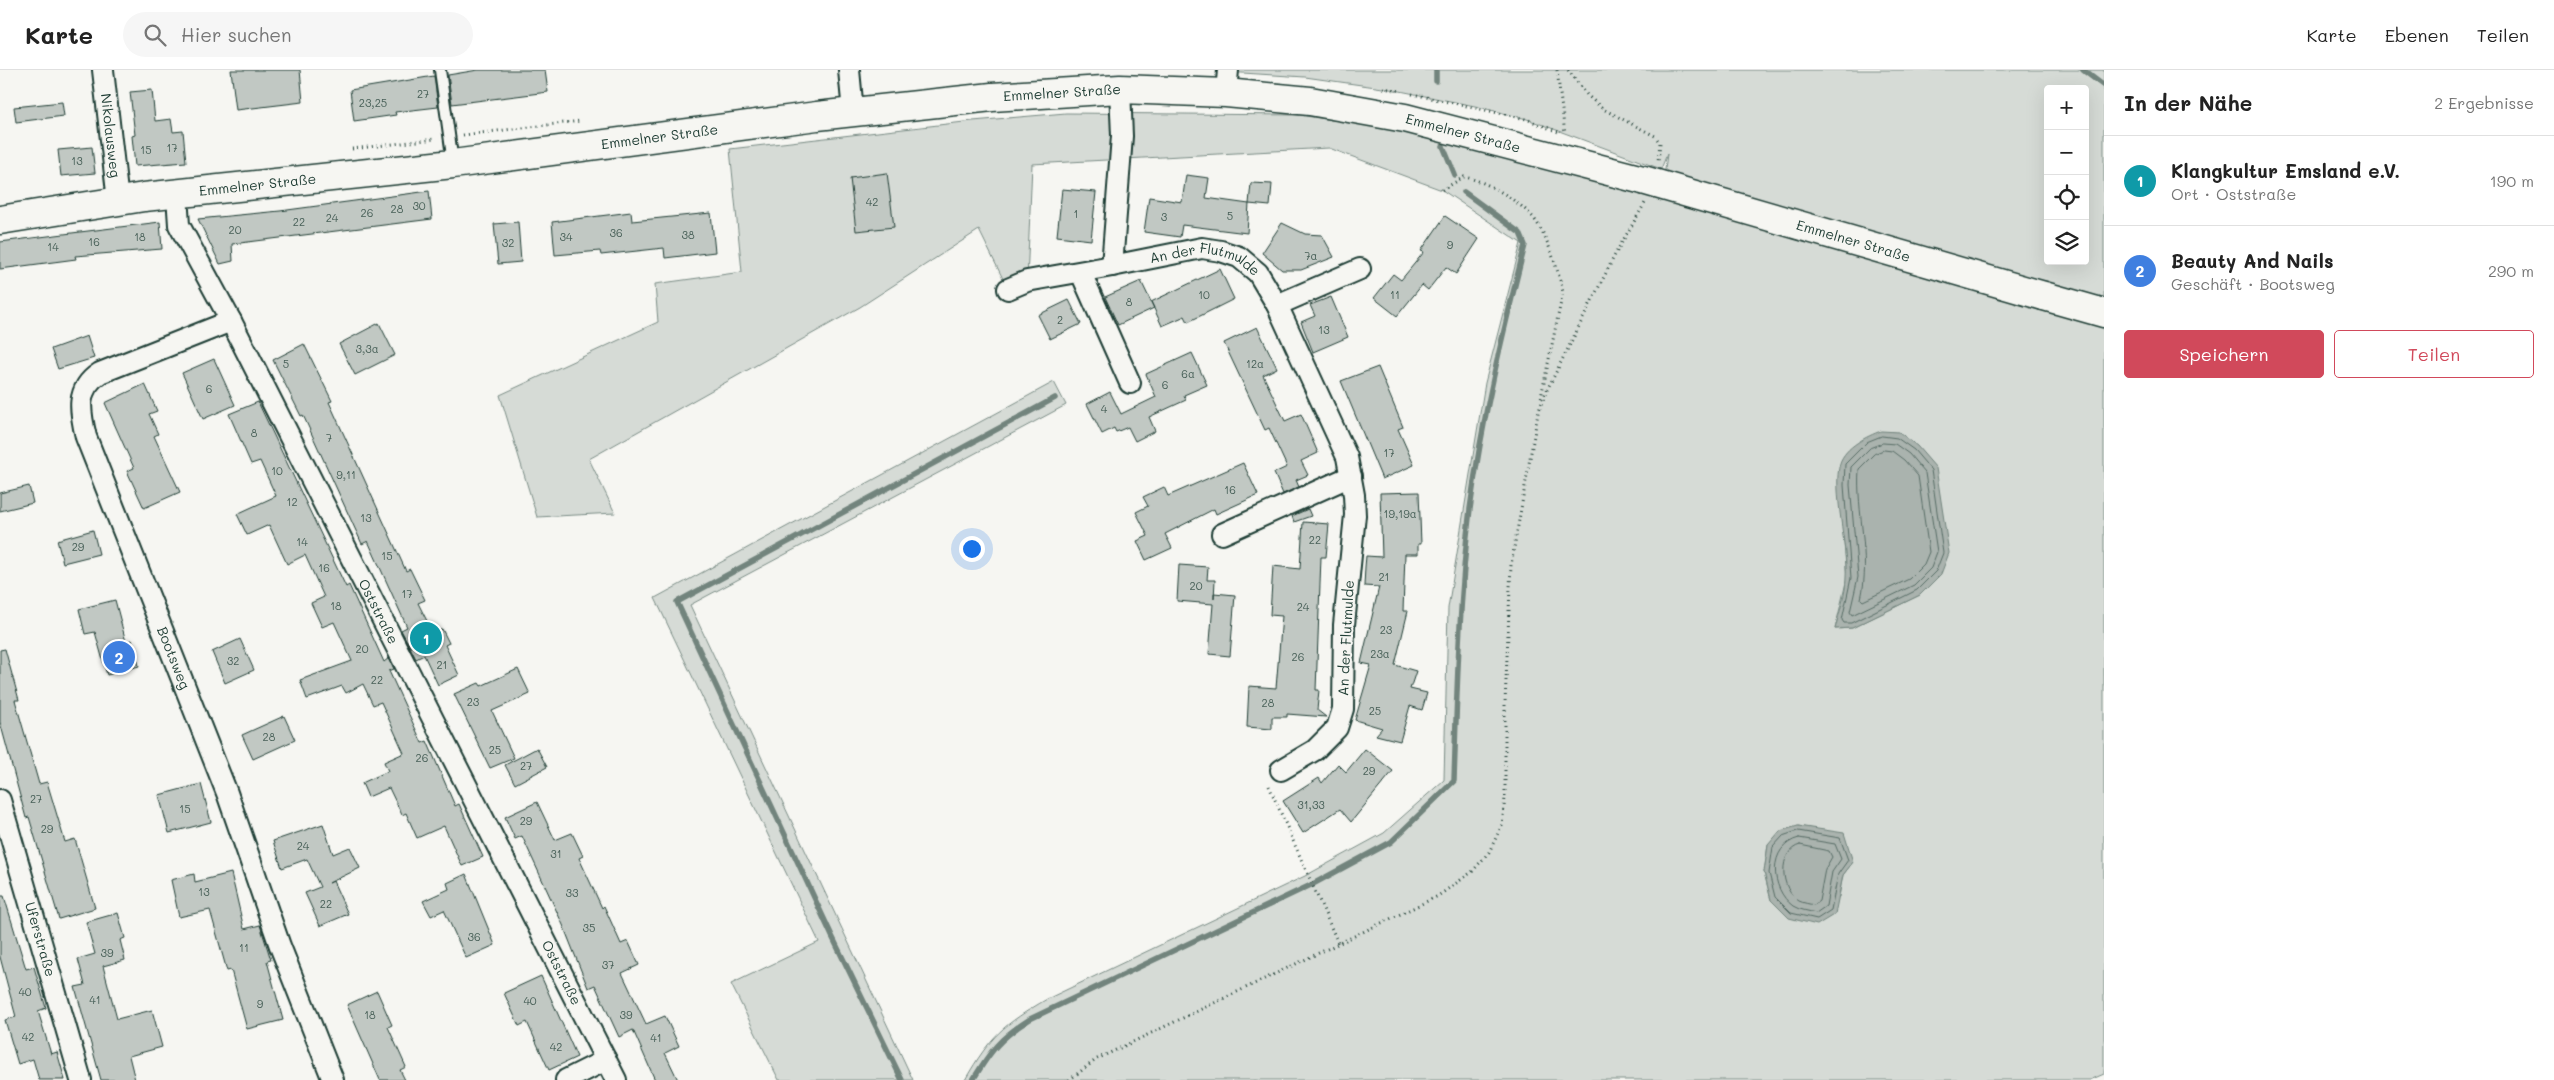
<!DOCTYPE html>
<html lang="de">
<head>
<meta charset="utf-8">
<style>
  body { margin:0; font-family:Mali,sans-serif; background:#f6f6f6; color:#222 }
  .controls { position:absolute; right:15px; top:15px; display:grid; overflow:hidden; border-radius:5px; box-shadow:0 5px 20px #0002 }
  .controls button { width:45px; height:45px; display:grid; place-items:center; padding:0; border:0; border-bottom:1px solid #e0e0e0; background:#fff; color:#222; font:25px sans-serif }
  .you { position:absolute; left:971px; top:478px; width:18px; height:18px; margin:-12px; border:4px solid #fff; border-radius:50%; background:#1a73e8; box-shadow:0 0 0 8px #1a73e833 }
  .badge { display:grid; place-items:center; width:32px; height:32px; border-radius:50%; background:#d1495b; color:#fff; font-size:16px; font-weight:700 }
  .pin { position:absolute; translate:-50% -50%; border:2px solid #fff; box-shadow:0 1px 5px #0006 }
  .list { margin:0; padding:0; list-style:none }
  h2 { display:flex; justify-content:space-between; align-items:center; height:65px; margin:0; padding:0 20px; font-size:21px }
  h2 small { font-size:16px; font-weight:400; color:#767676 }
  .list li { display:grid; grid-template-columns:32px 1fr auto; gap:15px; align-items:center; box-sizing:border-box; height:90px; padding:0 20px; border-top:1px solid #e0e0e0 }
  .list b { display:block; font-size:19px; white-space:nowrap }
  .list p { margin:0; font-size:16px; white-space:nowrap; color:#767676 }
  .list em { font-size:16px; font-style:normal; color:#767676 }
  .actions { display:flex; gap:10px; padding:15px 20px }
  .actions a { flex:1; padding:11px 0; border:1px solid #d1495b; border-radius:5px; text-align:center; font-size:18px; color:#d1495b }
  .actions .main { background:#d1495b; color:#fff }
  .icon { flex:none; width:28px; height:28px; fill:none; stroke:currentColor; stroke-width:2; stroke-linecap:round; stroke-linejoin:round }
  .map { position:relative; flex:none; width:2104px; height:1010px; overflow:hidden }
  header { display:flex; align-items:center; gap:30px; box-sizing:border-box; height:70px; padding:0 25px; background:#fff; border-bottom:1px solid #e0e0e0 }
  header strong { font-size:24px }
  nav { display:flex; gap:28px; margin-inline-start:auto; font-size:18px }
  .search { width:350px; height:45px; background:#f6f6f6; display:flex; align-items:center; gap:12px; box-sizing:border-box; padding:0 18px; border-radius:28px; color:#767676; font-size:19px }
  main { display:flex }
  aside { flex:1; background:#fff }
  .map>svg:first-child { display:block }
  .green { fill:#d6dbd6; stroke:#7a8c85; fill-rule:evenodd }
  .water { fill:#aab3ae; stroke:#72847d }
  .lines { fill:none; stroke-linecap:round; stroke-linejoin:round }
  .shore { stroke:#576c65; stroke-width:1 }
  .stream { stroke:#72847d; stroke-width:5.5 }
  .building { fill:#c1c8c3; stroke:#1f3d34 }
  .lane-casing { stroke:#1f3d34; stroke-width:14 }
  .street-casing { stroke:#1f3d34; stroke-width:24 }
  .secondary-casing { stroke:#1f3d34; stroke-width:31 }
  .path { stroke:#1f3d34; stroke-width:3; stroke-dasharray:1 4; stroke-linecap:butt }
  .lane { stroke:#f6f6f2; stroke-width:10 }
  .street { stroke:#f6f6f2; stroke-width:20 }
  .secondary { stroke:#f6f6f2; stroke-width:28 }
  .secondary-bridge-casing { stroke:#1f3d34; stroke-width:31; stroke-linecap:butt }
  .secondary-bridge { stroke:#f6f6f2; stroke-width:28 }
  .labels { text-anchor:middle; stroke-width:4; stroke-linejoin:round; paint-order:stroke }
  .number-label { font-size:11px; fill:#486058 }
  .street-label { font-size:14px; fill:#1f3d34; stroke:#f6f6f2 }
</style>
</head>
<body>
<header>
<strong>Karte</strong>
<div class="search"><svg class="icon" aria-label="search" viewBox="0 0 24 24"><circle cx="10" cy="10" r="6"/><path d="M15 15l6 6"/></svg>Hier suchen</div>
<nav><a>Karte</a><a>Ebenen</a><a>Teilen</a></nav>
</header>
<main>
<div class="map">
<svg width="2104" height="1010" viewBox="0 0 2104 1010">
  <rect width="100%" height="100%" fill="#f6f6f2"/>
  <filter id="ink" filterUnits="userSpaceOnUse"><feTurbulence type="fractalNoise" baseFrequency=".02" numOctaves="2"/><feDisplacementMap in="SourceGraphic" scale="10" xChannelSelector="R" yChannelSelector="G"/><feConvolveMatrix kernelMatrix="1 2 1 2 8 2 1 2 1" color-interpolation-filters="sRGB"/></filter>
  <g filter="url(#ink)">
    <!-- green -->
    <path class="green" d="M1228,0h876v1004l-14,6h-1125c26,-45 38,-55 82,-81l258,-123 79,-43 60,-53 4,-172 37,-225 36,-140 -79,-53 -113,-42 -297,16 -5,117 -19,8 -29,-59 -119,77 -271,152 26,54 -78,4 -37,-122 158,-73 -3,-38 87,-12 -12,-123 243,-28 93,-8 233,2 100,15 160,41 102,29 6,-46 -6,15 -134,-50 -52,-13 -85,-17 -85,-12 -78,-5zM2048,19h37v172h-37zM1839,415l81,110 -68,33 -17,1 12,-51zM1798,756l35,7 20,29 -10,13 -4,22 -68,3 -7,-28 4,-27z
      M1054,312l12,23 -376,200 223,475h-134l-48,-96 88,-42 -164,-344z"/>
    <!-- water -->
    <path class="water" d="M1881,361l18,1 18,14 19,22 13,85 -8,21 -21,21 -68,33 -17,1c4,-16 11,-35 11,-52 2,-31 -14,-87 -6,-114 5,-16 27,-27 41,-32z
      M1798,756l46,7 9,29 -10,13 -8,39 -18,11 -28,-7 -18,-18 -7,-28 4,-27 12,-14z"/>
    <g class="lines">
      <!-- shore -->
      <path class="shore" d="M1882,366l15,2 17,12 17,20 12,83 -7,18 -19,19 -66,33h-7l-2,-3 9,-42 -7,-93 1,-21 22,-22z
        M1883,373l12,1 14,10 16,19 12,79 -6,16 -17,17 -62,30 -2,-3 8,-35 -8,-92 1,-18 19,-19z
        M1884,380l8,1 12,9 14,16 11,76 -5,12 -15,15 -46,22 -2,-2c10,-43 -5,-87 -2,-130l15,-15z
        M1798,761l42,7 8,22 -10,14 -7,36 -14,9 -26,-6 -16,-16 -6,-24 4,-26 10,-11z
        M1799,768l36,6 6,15 -9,13 -6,34 -10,7c-7,-2 -17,-3 -23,-7 -23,-17 -26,-60 6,-68z
        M1800,775l29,6 3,6 -7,12 -6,32 -5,4c-4,-1 -11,-2 -15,-4 -19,-11 -22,-50 1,-56z"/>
      <!-- stream -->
      <path class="stream" d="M2083,0l21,16
        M1436,11v-11
        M1443,76l12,29
        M902,1010l-70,-144 -155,-334 378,-204
        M973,1010c18,-30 27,-42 57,-61l283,-135 78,-42 63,-61c3,-91 5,-182 16,-272 12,-90 33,-177 55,-264l-5,-12 -56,-41"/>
    </g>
    <!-- building -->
    <path class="building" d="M231,0h69l3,32 -67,8z
      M478,0h67l3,22 -96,12 -4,-29z
      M434,6l4,31 -43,5 1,3 -42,6 -4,-31z
      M152,20l3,31 16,-2 2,13 10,-1 3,31 -51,4 -3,-30 3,-1 -5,-43z
      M62,32l2,14 -48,6 -2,-15z
      M92,77l3,26 -34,3 -3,-26z
      M887,103l7,54 -38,4 -6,-53z
      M1186,105l23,3 -3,20 43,6 -2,29 -65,-8 -2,12 -36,-5 5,-35 33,5z
      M1251,113l21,1 -2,22 -21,-2z
      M1062,119l34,3 -5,48 -34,-4z
      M429,121l3,28 -200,25 1,17 -13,3 -22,-45 82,-8z
      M631,142l1,9 79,-8 4,39 -50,6 -1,-10 -63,7 -1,-4 -45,4 -3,-33z
      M1445,146l34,23 -23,35 -10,-7 -18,23 -6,-5 -25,31 -23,-18 19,-24 8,6 23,-28 -3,-1z
      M160,152l2,27 -87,7 1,3 -76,10v-27z
      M518,152l3,40 -23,2 -4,-40z
      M1282,153l23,11 17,1 12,22 -33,13h-19l-20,-17z
      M1220,199l14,30 -46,23 -3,-6 -23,10 -11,-24z
      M1141,211l13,27 -36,17 -13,-28z
      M1331,227l17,40 -35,15 -12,-30 14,-6 -5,-11z
      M1069,230l12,24 -31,15 -12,-24z
      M379,253l16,32 -40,20 -16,-31z
      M1257,257l20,41 -14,7 22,46 16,-7 17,39 -17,8 7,14 -12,5 3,7 -16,7 -9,-21 13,-6 -18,-39 -4,2 -41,-87z
      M87,266l7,22 -36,11 -7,-20z
      M304,274l28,57 -3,1 77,169 4,-2 15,31 -7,3 15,30 9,-4 7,14 -4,2 14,30 -21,10 -14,-30 -8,4 -7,-14 -8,-15 6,-3 -39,-86 -6,3 -59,-129 -2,1 -28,-56z
      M1192,283l15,32 -23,10 2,5 -37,17 6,14 -20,10 -7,-14 -12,5 -2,-4 -12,6 -15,-30 23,-12 11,22 35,-17 -10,-23z
      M214,289l21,46 -32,14 -21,-46z
      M1378,297l25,60 -5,2 16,36 -32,14 -41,-98z
      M145,314l12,27 -8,3 9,20 -4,2 26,56 -36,16 -17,-37 7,-3 -29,-65z
      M258,332l88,185 3,-2 35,77 5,-4 5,11 -5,2 33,72 5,-2 28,65 4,-2 24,53 -21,9 -18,-40 -27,12 -11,-25 -4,2 -13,-27 -21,9 -6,-14 26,-12 -4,-9 20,-9 -23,-51 -8,3 -10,-21 -17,9 -4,-7 -35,13 -7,-19 52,-19 -18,-39 -12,5 -11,-24 13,-6 -19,-42 -18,9 -18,-39 -22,10 -10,-21 39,-18 -16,-35 -9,3 -22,-50z
      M1243,393l15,32 -42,19 -2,-5 -49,25 7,14 -26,12 -9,-19 11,-5 -12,-24 12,-6 -5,-9 21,-10 4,9z
      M29,416l4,17 -33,8v-18z
      M1419,422l2,52h-3v10h-13l-2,57h5l-13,54 21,6 -6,18 17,4 -5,17 -12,-4 -10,35 -24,-6 6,-7 -27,-8 16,-55 -10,-2 18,-76 -15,-1 1,-19 1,-11 16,1 -2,-64z
      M1308,439l3,7 -17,6 -2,-6z
      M1303,452l26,2 -3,33h-5l-5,133h3l-2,20 9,7 -39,-3v3h-15v12l-25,-2 2,-41 27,2 6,-72 -12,-1 3,-49 27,3z
      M93,460l6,24 -36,9 -6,-23z
      M1179,495l29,2 -1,13h8l-1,19v-6l21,2 -5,61 -21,-2 4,-50 -36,-3z
      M115,530l11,42 6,-2 7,26 -32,9 -12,-43 -10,2 -6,-25z
      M240,569l14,31 -29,13 -13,-31z
      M5,579l14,51h-4l24,84 8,-2 18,60 10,-3 20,69 -36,11 -30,-102 -3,1 -26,-96v-72z
      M518,599l12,25 -38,17 22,47 -24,10 -36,-74 25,-11 2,3z
      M284,646l11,24 -42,19 -11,-24z
      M537,678l10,19 -32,17 -10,-19z
      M1365,679l28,22 -42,51 -11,-13 -37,24 -20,-32 36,-23 3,5 16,-19 8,8z
      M201,714l10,38 -42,11 -10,-38z
      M537,732l18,38 17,-7 11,23 -4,2 23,50 2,-2 17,38 7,-3 11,24 -17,8 24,51 19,-8 14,30 -14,7 13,27h-23l-22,-50 -14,7 -24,-52 -7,3 -25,-63 -41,-89 -7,3 -10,-22z
      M323,754l10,30 17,-7 10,21 -31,15 4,-2 15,33 -28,12 -15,-33 15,-6 -13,-28 -25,9 -9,-27z
      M231,803l13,56 16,-4 11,35 -4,1 16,59 -36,9 -16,-59 -4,1 -17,-61 -31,7 -8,-37 23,-6 1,8z
      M466,804l29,71 -29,13 -22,-48 -13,6 -8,-15 26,-12 -2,-6z
      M0,826h4l22,73 8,-2 12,41 -8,3 13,43 6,-2 8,28h-26l-6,-21 -15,5 -13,-44 11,-3 -16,-60z
      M118,843l7,25 -5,2 5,20 -22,6 14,53 35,-9 10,37 -33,9 6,24h-34l-26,-93 10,-2 -7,-26 17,-5 -9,-32z
      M541,906l36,81 -28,13 -22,-48 -8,4 -15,-33z
      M377,921l15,34 -4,2 18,40 -6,3 5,10h-25l-33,-75z"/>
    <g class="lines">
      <defs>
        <path id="lane" d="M440,0l13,93"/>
        <g id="street">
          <path id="s1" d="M103,0l15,131"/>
          <path d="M849,0l4,42"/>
          <path id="s2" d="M1120,19l2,47 -10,130 90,-18 19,3 18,6 19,16 19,32 70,152 7,38 1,20 -11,110 -1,84 -6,19 -22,22 -34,20"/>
          <path d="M1226,23l2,-23"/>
          <path id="s3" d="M177,125l2,30 52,96 385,759"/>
          <path d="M1081,203l49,110"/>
          <path d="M1008,219l19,-8 85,-15"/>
          <path d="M1277,235l83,-36"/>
          <path id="s4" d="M231,251l-131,52c-25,16 -20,39 -14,64l141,356 53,153 53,134"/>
          <path d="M1222,464l129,-58"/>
          <path id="s5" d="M0,730l81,280"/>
          <path d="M566,1010l40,-20"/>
        </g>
        <g id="secondary">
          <path id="s6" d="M0,150l144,-23 309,-33 364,-48 175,-19 128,-8 106,4 84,8 95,17 238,62"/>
          <path d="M2044,226l60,17"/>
        </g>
      </defs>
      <!-- lane casing -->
      <use href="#lane" class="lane-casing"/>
      <!-- street casing -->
      <use href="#street" class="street-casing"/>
      <!-- secondary casing -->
      <use href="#secondary" class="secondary-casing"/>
      <!-- path -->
      <path class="path" d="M1557,0l8,64
        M1568,0l19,25 16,14 52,27 5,7 -2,18
        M1383,18l18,3
        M1412,24l114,25 35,14
        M463,65l118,-14
        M352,79l83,-10
        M1442,120l22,-13c22,4 50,21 66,37 16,16 28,56 33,78l-23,110
        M1269,716l69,157
        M1069,1010l28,-21 341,-163 34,-24 17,-20 13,-27 3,-27v-95l6,-138 27,-152 8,-21 72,-143 27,-46"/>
      <!-- lane -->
      <use href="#lane" class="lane"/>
      <!-- street -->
      <use href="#street" class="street"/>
      <!-- secondary -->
      <use href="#secondary" class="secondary"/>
      <defs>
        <g id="secondary-bridge">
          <path id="s7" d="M1643,110l401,116"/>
        </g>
      </defs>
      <!-- secondary-bridge casing -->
      <use href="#secondary-bridge" class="secondary-bridge-casing"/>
      <!-- secondary-bridge -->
      <use href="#secondary-bridge" class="secondary-bridge"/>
    </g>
  </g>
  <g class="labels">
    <!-- number labels -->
    <g class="number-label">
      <text x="423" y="28">27</text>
      <text x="373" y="37">23,25</text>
      <text x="172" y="82">17</text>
      <text x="146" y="84">15</text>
      <text x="77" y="95">13</text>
      <text x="872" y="136">42</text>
      <text x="419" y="140">30</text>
      <text x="397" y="143">28</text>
      <text x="367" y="147">26</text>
      <text x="1076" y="148">1</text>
      <text x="1230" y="150">5</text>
      <text x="1164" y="151">3</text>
      <text x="332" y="152">24</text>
      <text x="299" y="156">22</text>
      <text x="235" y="164">20</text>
      <text x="616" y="167">36</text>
      <text x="688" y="169">38</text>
      <text x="140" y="171">18</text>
      <text x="566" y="171">34</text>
      <text x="94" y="176">16</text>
      <text x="508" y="177">32</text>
      <text x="1450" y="179">9</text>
      <text x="53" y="181">14</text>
      <text x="1311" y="190">7a</text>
      <text x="1204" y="229">10</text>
      <text x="1395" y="229">11</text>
      <text x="1129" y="236">8</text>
      <text x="1060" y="254">2</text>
      <text x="1324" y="264">13</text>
      <text x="367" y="283">3,3a</text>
      <text x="286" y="298">5</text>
      <text x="1255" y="298">12a</text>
      <text x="1188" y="308">6a</text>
      <text x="1165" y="319">6</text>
      <text x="209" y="323">6</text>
      <text x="1104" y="343">4</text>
      <text x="254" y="367">8</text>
      <text x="329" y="372">7</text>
      <text x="1389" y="387">17</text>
      <text x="277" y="405">10</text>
      <text x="346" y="409">9,11</text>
      <text x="1230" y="424">16</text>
      <text x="292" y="436">12</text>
      <text x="1400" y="448">19,19a</text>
      <text x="366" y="452">13</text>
      <text x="1315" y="474">22</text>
      <text x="302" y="476">14</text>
      <text x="78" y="481">29</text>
      <text x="387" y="490">15</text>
      <text x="324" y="502">16</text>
      <text x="1384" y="511">21</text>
      <text x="1196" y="520">20</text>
      <text x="407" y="528">17</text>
      <text x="336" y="540">18</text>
      <text x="1303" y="541">24</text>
      <text x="1386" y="564">23</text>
      <text x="362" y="583">20</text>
      <text x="1380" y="588">23a</text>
      <text x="1298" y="591">26</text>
      <text x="233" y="595">32</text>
      <text x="442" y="599">21</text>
      <text x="377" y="614">22</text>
      <text x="473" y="636">23</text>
      <text x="1268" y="637">28</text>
      <text x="1375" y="645">25</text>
      <text x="269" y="671">28</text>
      <text x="495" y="684">25</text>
      <text x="422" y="692">26</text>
      <text x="526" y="700">27</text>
      <text x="1369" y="705">29</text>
      <text x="36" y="733">27</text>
      <text x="1311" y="739">31,33</text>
      <text x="185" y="743">15</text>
      <text x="526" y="755">29</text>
      <text x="47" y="763">29</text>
      <text x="303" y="780">24</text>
      <text x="556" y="788">31</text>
      <text x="204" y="826">13</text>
      <text x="572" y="827">33</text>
      <text x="326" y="838">22</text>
      <text x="589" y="862">35</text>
      <text x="474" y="871">36</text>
      <text x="244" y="882">11</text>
      <text x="107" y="887">39</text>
      <text x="608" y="899">37</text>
      <text x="25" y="926">40</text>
      <text x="95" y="934">41</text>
      <text x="530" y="935">40</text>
      <text x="260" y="938">9</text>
      <text x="370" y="949">18</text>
      <text x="626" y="949">39</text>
      <text x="28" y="971">42</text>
      <text x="656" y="972">41</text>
      <text x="556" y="981">42</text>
    </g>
    <!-- street labels -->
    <g class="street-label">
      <text dy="5" stroke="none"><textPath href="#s6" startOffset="1070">Emmelner Straße</textPath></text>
      <text dy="5" stroke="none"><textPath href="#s6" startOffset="1475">Emmelner Straße</textPath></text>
      <text dy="5" stroke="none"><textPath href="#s1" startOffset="66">Nikolausweg</textPath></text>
      <text dy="5" stroke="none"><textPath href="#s6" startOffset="665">Emmelner Straße</textPath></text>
      <text dy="5" stroke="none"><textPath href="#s6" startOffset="260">Emmelner Straße</textPath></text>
      <text dy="5" stroke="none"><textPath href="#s7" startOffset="219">Emmelner Straße</textPath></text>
      <text dy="5" stroke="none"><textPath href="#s2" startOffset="274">An der Flutmulde</textPath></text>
      <text dy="5" stroke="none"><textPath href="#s3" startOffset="465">Oststraße</textPath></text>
      <text transform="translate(1346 568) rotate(-87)" y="5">An der Flutmulde</text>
      <text dy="5" stroke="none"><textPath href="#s4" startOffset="450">Bootsweg</textPath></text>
      <text dy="5" stroke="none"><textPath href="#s5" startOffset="145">Uferstraße</textPath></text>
      <text dy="5" stroke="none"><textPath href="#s3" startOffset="870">Oststraße</textPath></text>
    </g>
  </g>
</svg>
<div class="controls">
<button>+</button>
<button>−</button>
<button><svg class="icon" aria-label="locate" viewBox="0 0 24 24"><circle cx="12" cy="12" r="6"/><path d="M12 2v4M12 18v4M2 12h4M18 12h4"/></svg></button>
<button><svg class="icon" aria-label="layers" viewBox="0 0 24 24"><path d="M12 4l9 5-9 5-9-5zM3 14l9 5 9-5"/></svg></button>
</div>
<div class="you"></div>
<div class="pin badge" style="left:426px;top:568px;background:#0f9aa8">1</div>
<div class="pin badge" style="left:119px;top:587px;background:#3f7fe0">2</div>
</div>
<aside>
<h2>In der Nähe<small>2 Ergebnisse</small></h2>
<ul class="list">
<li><span class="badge" style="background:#0f9aa8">1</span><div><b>Klangkultur Emsland e.V.</b><p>Ort · Oststraße</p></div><em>190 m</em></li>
<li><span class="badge" style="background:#3f7fe0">2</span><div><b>Beauty And Nails</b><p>Geschäft · Bootsweg</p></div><em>290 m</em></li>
</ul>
<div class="actions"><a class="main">Speichern</a><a>Teilen</a></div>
</aside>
</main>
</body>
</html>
